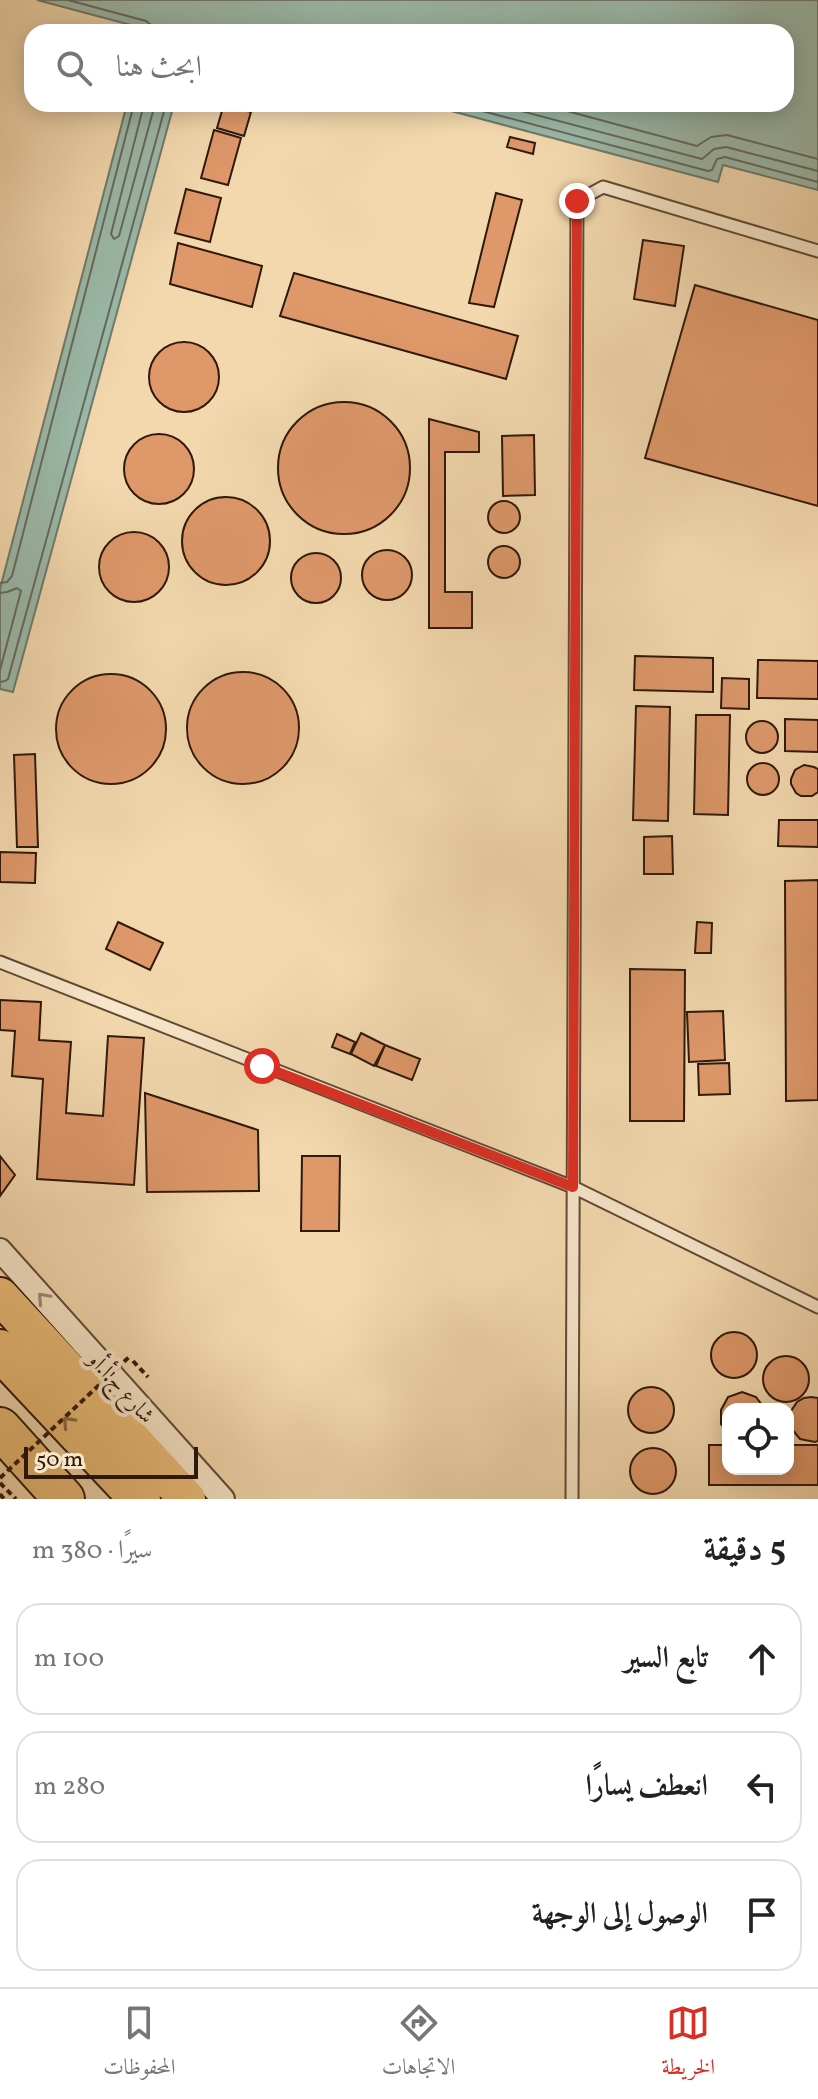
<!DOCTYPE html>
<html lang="ar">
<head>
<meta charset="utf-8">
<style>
  body { margin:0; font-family:Vollkorn,Amiri,serif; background:#f6f6f6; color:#222; direction:rtl }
  .controls { position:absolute; right:24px; bottom:24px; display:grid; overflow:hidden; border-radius:16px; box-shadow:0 4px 20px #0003 }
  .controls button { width:72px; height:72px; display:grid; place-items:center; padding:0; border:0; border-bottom:2px solid #e0e0e0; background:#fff; color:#222; font:40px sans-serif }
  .scale { position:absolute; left:24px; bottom:20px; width:174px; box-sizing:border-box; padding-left:8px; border:4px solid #2f190d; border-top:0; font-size:22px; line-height:28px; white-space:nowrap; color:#2f190d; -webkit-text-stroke:6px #f7e6ca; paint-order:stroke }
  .stop { position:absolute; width:24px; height:24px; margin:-18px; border:6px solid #d93025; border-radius:50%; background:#fff }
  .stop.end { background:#d93025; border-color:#fff; box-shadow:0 2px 8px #0008 }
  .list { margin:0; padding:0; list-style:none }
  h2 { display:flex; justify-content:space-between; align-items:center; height:104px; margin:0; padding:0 32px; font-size:34px }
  h2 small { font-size:26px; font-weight:400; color:#767676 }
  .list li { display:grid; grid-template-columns:52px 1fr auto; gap:24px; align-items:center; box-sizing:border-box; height:112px; margin:0 16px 16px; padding:0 16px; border:2px solid #e0e0e0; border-radius:24px }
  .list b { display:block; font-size:30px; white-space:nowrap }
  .list em { font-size:26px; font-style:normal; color:#767676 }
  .icon { flex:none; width:44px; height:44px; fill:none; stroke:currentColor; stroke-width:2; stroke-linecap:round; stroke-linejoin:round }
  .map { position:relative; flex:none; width:818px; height:1499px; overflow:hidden; direction:ltr }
  .search { position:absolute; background:#fff; box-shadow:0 4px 20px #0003; left:24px; right:24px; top:24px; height:88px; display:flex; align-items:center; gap:20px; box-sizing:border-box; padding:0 28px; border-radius:24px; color:#767676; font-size:30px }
  .sheet { height:488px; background:#fff }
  nav { display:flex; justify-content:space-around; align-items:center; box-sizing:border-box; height:112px; border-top:2px solid #e0e0e0; background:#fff; font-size:22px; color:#767676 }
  nav a { display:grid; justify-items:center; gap:4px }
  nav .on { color:#d93025 }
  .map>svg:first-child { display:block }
  .water { fill:#9bbaaa; stroke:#707a6b; stroke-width:2 }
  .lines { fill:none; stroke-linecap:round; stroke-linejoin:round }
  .shore { stroke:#656a5c; stroke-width:2 }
  .building { fill:#de986a; stroke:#2f190d; stroke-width:2 }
  .service-casing { stroke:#604935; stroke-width:15 }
  .minor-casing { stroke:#604935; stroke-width:26 }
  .trunk-casing { stroke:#2f190d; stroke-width:40 }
  .motorway-casing { stroke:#2f190d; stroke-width:44 }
  .path { stroke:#2f190d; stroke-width:4; stroke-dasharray:6 4; stroke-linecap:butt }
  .service { stroke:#f7e6ca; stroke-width:11 }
  .minor { stroke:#f7e6ca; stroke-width:22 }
  .trunk { stroke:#eabc77; stroke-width:36 }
  .motorway { stroke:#eabc77; stroke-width:40 }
  .path-bridge { stroke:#2f190d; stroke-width:4; stroke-dasharray:6 4; stroke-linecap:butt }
  .oneway { stroke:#9d8a75 }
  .oneway2 { stroke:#8c6a42 }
  .route { stroke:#d93025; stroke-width:10 }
  .labels { text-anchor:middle; stroke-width:8; stroke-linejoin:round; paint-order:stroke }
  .street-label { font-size:22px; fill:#2f190d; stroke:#f7e6ca }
</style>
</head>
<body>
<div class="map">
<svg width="818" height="1499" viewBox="0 0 818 1499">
  <rect width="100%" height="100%" fill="#f3d8ae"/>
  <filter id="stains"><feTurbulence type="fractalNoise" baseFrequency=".0025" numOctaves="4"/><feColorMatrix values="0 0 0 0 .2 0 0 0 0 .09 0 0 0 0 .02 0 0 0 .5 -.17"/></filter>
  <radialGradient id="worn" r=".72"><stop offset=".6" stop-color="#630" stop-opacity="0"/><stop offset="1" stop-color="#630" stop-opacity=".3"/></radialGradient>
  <!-- water -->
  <path class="water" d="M37,0h781v190l-95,-25 -5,17 -293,-78h361v-72h-640v-3z
    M127,104h47l-161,588 -13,-3v-100z"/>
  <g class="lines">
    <!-- shore -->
    <path class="shore" d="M68,0l78,21 5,4 1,7
      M144,104l-33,130 3,5 5,-3 36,-132
      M456,104l252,67 4,-1 5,-11 8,-2 93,25
      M495,104l207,55 12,-10 12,-2 92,24
      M541,104l156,42 14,-9 16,-2 91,24
      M0,583l7,-1 5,-6 122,-472
      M0,593l7,-1 10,-4 4,3 -21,79
      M0,682l5,-1 3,-2 158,-575"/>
  </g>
  <!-- building -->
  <path class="building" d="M224,104l27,8 -7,24 -27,-8z
    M214,130l27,8 -13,47 -27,-7z
    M510,137l25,6 -2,11 -26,-7z
    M186,189l35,9 -11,44 -35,-9z
    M496,193l26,7 -28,107 -25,-4z
    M643,240l41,6 -9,60 -41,-7z
    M178,243l84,23 -10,41 -82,-23z
    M294,273l224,63 -12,43 -226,-63z
    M695,285l123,35v186l-173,-48z
    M149 377a35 35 0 1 1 70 0a35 35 0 1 1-70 0Z
    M278 468a66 66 0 1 1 132 0a66 66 0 1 1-132 0Z
    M429,419l50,13v20h-34v140h27v36h-43z
    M124 469a35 35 0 1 1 70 0a35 35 0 1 1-70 0Z
    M534,435l1,60 -32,1 -1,-60z
    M182 541a44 44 0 1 1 88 0a44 44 0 1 1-88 0Z
    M488 517a16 16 0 1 1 32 0a16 16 0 1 1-32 0Z
    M99 567a35 35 0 1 1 70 0a35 35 0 1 1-70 0Z
    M488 562a16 16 0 1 1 32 0a16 16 0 1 1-32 0Z
    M362 575a25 25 0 1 1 50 0a25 25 0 1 1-50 0Z
    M291 578a25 25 0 1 1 50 0a25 25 0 1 1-50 0Z
    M635,656l78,2v34l-79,-2z
    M758,660l60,1v38l-61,-1z
    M187 728a56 56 0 1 1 112 0a56 56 0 1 1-112 0Z
    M56 729a55 55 0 1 1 110 0a55 55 0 1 1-110 0Z
    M722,678l27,1v30l-28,-1z
    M636,706l34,1 -2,114 -35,-1z
    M696,715h34l-2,100 -34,-1z
    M785,719l33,1v32l-33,-1z
    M746 737a16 16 0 1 1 32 0a16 16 0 1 1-32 0Z
    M35,754l3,93h-21l-3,-92z
    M747 779a16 16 0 1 1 32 0a16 16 0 1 1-32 0Z
    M804,765l10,2 4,2v23l-6,4h-11l-5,-3 -5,-9v-5l4,-9z
    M779,820h39v27l-40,-1z
    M672,836l1,38h-29v-37z
    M0,852l36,1 -1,30 -35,-1z
    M818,880v220l-32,1 -1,-220z
    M118,922l45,21 -13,27 -44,-21z
    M697,922l15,1 -1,30h-16z
    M630,969l55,1 -1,151h-54z
    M0,1000l41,2 -2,38 32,2 -5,71 37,3 5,-80 36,2 -10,147 -97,-6 6,-100 -31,-3 3,-45 -15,-1z
    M723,1011l2,49 -36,2 -2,-50z
    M361,1033l24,12 -11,21 -23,-12z
    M337,1034l18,8 -5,12 -18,-7z
    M385,1045l35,14 -8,21 -36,-14z
    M729,1063l1,31 -31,1 -1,-31z
    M145,1093l113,37 1,61 -112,1z
    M0,1156l15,19 -15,21z
    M302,1156h38l-1,75h-38z
    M711 1355a23 23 0 1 1 46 0a23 23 0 1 1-46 0Z
    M763 1379a23 23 0 1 1 46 0a23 23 0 1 1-46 0Z
    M628 1410a23 23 0 1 1 46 0a23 23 0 1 1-46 0Z
    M742,1392l14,5 9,12h-37v23l-7,-8v-14l7,-13z
    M811,1397l7,1v43l-3,1 -15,-3 -9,-11 -2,-7v-7l8,-12 7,-4z
    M709,1445h19v24h60v-24h30v40h-109z
    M630 1471a23 23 0 1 1 46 0a23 23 0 1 1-46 0Z"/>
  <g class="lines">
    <defs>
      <path id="service" d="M0,962l573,225 245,120
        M572,1499l5,-1298 26,-14 215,64"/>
      <path id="minor" d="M0,1250l223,249"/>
      <path id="trunk" d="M0,1296l187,203"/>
      <path id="motorway" d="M0,1350l140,149
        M0,1428l64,71"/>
    </defs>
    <!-- service casing -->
    <use href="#service" class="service-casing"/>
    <!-- minor casing -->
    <use href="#minor" class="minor-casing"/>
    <!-- trunk casing -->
    <use href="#trunk" class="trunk-casing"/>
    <!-- motorway casing -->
    <use href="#motorway" class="motorway-casing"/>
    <!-- path -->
    <path class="path" d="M133,1361l15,16
      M0,1483l16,16
      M0,1494l4,5"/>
    <!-- service -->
    <use href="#service" class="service"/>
    <!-- minor -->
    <use href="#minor" class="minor"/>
    <!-- trunk -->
    <use href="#trunk" class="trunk"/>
    <!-- motorway -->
    <use href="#motorway" class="motorway"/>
    <!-- path-bridge -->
    <path class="path-bridge" d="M0,1478l129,-121"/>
  </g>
  <!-- one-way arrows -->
  <defs><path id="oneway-chevron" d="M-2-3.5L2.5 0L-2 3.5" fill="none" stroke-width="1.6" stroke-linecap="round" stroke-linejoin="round" transform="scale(2)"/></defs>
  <use class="oneway" href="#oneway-chevron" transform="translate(43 1298) rotate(-132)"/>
  <use class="oneway2" href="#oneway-chevron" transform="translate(68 1422) rotate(-133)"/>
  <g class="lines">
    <!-- route -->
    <path class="route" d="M262,1066l311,121 4,-986"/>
  </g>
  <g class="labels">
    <!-- street labels -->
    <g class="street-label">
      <text transform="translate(122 1387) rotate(48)" y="8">شارع ج.أ.أو</text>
    </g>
  </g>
  <rect width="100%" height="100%" filter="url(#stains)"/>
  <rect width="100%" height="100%" fill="url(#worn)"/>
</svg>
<div class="controls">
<button><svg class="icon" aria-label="locate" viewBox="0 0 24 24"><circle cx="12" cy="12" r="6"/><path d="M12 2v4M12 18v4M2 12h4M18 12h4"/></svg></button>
</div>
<div class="scale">50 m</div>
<div class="stop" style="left:262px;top:1066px"></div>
<div class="stop end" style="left:577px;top:201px"></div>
<div class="search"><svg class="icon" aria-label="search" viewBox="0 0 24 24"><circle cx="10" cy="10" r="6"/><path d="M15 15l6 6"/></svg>ابحث هنا</div>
</div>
<section class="sheet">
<h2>5 دقيقة<small>سيرًا · 380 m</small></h2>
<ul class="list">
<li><svg class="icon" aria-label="ahead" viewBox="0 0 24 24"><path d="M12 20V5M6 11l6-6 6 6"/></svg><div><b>تابع السير</b></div><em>100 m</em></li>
<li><svg class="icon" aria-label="left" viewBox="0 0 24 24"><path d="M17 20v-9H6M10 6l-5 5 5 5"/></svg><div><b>انعطف يسارًا</b></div><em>280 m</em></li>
<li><svg class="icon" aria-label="arrive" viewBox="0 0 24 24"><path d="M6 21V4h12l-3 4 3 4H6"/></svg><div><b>الوصول إلى الوجهة</b></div></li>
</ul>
</section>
<nav>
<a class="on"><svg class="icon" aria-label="map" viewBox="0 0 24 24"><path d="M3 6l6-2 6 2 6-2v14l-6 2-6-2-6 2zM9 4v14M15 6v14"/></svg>الخريطة</a>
<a><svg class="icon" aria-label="directions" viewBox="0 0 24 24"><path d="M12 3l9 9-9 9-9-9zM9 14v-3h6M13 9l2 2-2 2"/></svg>الاتجاهات</a>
<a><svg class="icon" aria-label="saved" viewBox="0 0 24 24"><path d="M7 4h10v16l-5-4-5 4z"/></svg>المحفوظات</a>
</nav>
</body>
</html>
